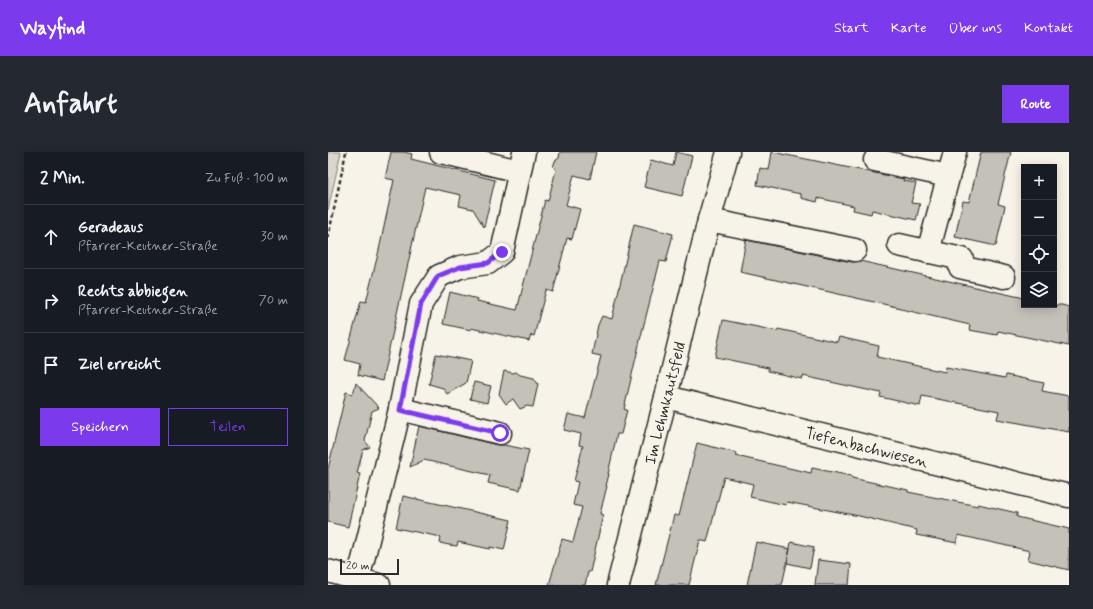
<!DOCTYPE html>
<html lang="de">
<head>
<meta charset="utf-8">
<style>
  body { margin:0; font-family:Mynerve,sans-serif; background:#242831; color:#f1f3f6 }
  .controls { position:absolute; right:12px; top:12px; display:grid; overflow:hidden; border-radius:0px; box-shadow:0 2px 10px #0003 }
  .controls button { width:36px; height:36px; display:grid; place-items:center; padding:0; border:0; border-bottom:1px solid #363941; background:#171b24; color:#f1f3f6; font:20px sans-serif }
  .scale { position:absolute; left:12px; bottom:10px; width:59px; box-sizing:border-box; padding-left:4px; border:2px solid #2b2b2b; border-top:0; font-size:11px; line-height:14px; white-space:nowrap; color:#2b2b2b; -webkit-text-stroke:3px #f7f3e8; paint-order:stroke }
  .stop { position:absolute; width:12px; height:12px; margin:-9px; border:3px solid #7c3aed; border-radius:50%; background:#fff }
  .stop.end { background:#7c3aed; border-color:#fff; box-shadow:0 1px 4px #0008 }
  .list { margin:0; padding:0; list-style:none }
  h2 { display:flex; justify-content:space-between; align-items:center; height:52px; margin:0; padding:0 16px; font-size:17px }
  h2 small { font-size:13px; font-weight:400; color:#9ea1a6 }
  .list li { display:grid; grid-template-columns:26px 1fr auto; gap:12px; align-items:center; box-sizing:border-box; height:64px; padding:0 16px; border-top:1px solid #363941 }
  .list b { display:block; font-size:15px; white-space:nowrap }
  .list p { margin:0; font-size:13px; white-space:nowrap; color:#9ea1a6 }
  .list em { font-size:13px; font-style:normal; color:#9ea1a6 }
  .actions { display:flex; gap:8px; padding:12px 16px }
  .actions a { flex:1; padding:9px 0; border:1px solid #7c3aed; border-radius:0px; text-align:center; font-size:14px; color:#7c3aed }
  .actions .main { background:#7c3aed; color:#fff }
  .icon { flex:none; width:22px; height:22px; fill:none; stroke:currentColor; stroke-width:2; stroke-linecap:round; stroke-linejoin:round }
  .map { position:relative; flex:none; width:741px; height:433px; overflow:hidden; border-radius:0px }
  header { display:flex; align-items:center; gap:24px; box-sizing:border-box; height:56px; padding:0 20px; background:#7c3aed; color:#fff }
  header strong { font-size:19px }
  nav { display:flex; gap:22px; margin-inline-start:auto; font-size:14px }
  .intro { display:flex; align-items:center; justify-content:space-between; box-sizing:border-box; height:96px; padding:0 24px }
  h1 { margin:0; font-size:28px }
  .button { padding:10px 18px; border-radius:0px; background:#7c3aed; color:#fff; font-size:14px; font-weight:700 }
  main { display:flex; gap:24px; padding:0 24px }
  aside { flex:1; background:#171b24; border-radius:0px; box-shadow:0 2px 10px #0003 }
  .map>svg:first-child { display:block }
  .green { fill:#dad6cc; stroke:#82807c }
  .building { fill:#c4c1b9; stroke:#2b2b2b }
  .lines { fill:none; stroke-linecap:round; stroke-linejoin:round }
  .minor-casing { stroke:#2b2b2b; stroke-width:25 }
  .path { stroke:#2b2b2b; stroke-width:2.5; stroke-dasharray:4 3; stroke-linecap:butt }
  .minor { stroke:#f7f3e8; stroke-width:22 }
  .route { stroke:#7c3aed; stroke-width:5 }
  .labels { text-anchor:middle; stroke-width:4; stroke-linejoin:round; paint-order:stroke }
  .street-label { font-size:16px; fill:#2b2b2b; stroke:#f7f3e8 }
</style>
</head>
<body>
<header>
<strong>Wayfind</strong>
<nav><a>Start</a><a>Karte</a><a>Über uns</a><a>Kontakt</a></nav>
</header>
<div class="intro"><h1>Anfahrt</h1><a class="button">Route</a></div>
<main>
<aside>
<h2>2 Min.<small>Zu Fuß · 100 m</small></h2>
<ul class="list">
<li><svg class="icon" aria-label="ahead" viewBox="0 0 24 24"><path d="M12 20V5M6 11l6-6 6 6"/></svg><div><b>Geradeaus</b><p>Pfarrer-Keutner-Straße</p></div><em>30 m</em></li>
<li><svg class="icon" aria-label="right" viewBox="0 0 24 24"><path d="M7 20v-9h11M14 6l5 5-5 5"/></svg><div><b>Rechts abbiegen</b><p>Pfarrer-Keutner-Straße</p></div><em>70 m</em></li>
<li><svg class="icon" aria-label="arrive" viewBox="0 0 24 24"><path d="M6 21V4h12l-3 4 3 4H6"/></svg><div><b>Ziel erreicht</b></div></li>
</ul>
<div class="actions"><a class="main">Speichern</a><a>Teilen</a></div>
</aside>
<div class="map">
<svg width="741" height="433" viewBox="0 0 741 433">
  <rect width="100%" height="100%" fill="#f7f3e8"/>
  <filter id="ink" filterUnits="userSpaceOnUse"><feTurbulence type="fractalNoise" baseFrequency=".025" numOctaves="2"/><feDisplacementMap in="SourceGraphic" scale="8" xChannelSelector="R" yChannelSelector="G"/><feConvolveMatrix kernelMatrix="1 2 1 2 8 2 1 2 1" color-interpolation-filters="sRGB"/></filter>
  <g filter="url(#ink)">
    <!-- green -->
    <path class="green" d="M0,0h13l-13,58z"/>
    <!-- building -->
    <path class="building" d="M63,0h13l8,2 -1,5 84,21 -11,47 -11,-18 -14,-3 2,-11 -36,-8 -43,194 -24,-6 2,-11 -15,-4 16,-59 5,1 13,-52 15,-70 -9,-2z
      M232,0h36l-6,27 -16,-4 -8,30 14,4 -8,30 -5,-1 -14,54 -7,-2 -12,46 -3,-1 -2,6 -58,-13v2l-28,-6 7,-32 28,7 -1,2 40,9 28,-110 3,1 8,-31 -3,-3 2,-6 4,-3z
      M348,0l16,4 -10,40 -38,-9 7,-27 22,6z
      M444,0l132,27 -1,2 13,2 -5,20 9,1 -4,16 -44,-10 -1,4 -18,-4 1,-4 -36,-8 -1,4 -16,-4v-4l-44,-9 3,-17 9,2z
      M653,0h30l-13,52 7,2 -9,40 -41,-9 8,-36 6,1z
      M306,72l39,10 -7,28 -6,-1 -19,75 -17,73 3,1 -6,24h-4l-9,40h1l-3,12h1l-7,28 3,1 -13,57h-2l-3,13h-36l13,-46 11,3 9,-35 -9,-2 5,-23 -4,-1 9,-35 -4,-1 2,-11 -17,-4 4,-16 17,4 16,-62 -9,-2 6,-29 4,-9 10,3z
      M418,88l106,22 8,-1 164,37v7h38l7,2v39l-71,-15 -1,4 -28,-5 1,-5 -69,-16v-1l-161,-36z
      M395,168l54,11 1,-2 59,13 2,-5 40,9 -2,11 68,15 1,-5 59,11 1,-3 38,8 -2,8 27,5v36l-72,-13 2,-8 -77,-15 -2,10 -40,-9 1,-4 -78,-17 -1,3 -34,-8v-3l-53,-11z
      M108,202l35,7 -5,22 -19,11 -4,-6 -14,-4z
      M176,219l9,2 3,-1 4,3 14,3 4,6 -5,23 -6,-1 -7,3 -7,-10 -7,5 -7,-10z
      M146,230l17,4 -4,17 -17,-4z
      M28,231l23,25 -7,3 -7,30 5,6 -7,3 -6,23 3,1 -12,53 -20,-5v-53l18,-77 7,2z
      M91,274l78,19h7l25,5 -9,40 -32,-7 2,-8 -66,-15 -14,7z
      M369,291l40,10 -1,3 75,17 1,-5 40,8v2l56,12v2l70,14v-2l39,9v4l52,12v41l-41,-10 2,-9 -72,-16 -1,8 -41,-8 1,-5 -58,-14 -72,-14 -1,3 -36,-8 3,-13 -29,-7 -17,65 -7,-2 -11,45h-33l18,-70 5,1z
      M75,344l108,24 -7,30 -14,-3v2l-32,-7 -1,4 -8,-1 -9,-2 1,-6 -45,-9z
      M428,390l34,7 -8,36h-35z
      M463,390l23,5 -4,21 -23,-5z
      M490,408l33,4 -2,21h-34z"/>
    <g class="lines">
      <defs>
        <g id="minor">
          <path d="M113,0l78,19"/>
          <path d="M547,8l73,16"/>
          <path d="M381,68l146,30"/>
          <path d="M571,93l63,14 -2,8 44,10"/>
          <path d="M600,100l27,-100"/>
          <path id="s1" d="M338,245l403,99"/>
          <path d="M72,257l100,24"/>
          <path d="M0,419l51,14"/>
          <path d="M29,427l6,-19 37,-151 21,-105 18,-28 21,-9 28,-4 14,-11 22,-100"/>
          <path id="s2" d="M290,433l48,-188 43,-177 19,-68"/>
        </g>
      </defs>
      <!-- minor casing -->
      <use href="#minor" class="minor-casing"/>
      <!-- path -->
      <path class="path" d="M0,86l18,-86"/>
      <!-- minor -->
      <use href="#minor" class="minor"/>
    </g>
  </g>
  <g class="lines" filter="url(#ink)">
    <!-- route -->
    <path class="route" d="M172,281l-100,-23 21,-106 17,-28 22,-9 28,-4 14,-11"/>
  </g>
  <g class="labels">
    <!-- street labels -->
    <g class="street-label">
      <text dy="6" stroke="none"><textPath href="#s2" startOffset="188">Im Lehmkautsfeld</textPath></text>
      <text dy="6" stroke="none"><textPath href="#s1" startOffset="207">Tiefenbachwiesen</textPath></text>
    </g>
  </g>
</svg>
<div class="controls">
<button>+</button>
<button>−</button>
<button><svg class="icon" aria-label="locate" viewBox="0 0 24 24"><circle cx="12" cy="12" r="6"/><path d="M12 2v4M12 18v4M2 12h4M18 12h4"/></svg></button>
<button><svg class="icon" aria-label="layers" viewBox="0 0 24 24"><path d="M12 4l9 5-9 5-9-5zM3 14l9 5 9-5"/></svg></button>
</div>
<div class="scale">20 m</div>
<div class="stop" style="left:172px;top:281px"></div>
<div class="stop end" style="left:174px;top:100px"></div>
</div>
</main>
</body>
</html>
